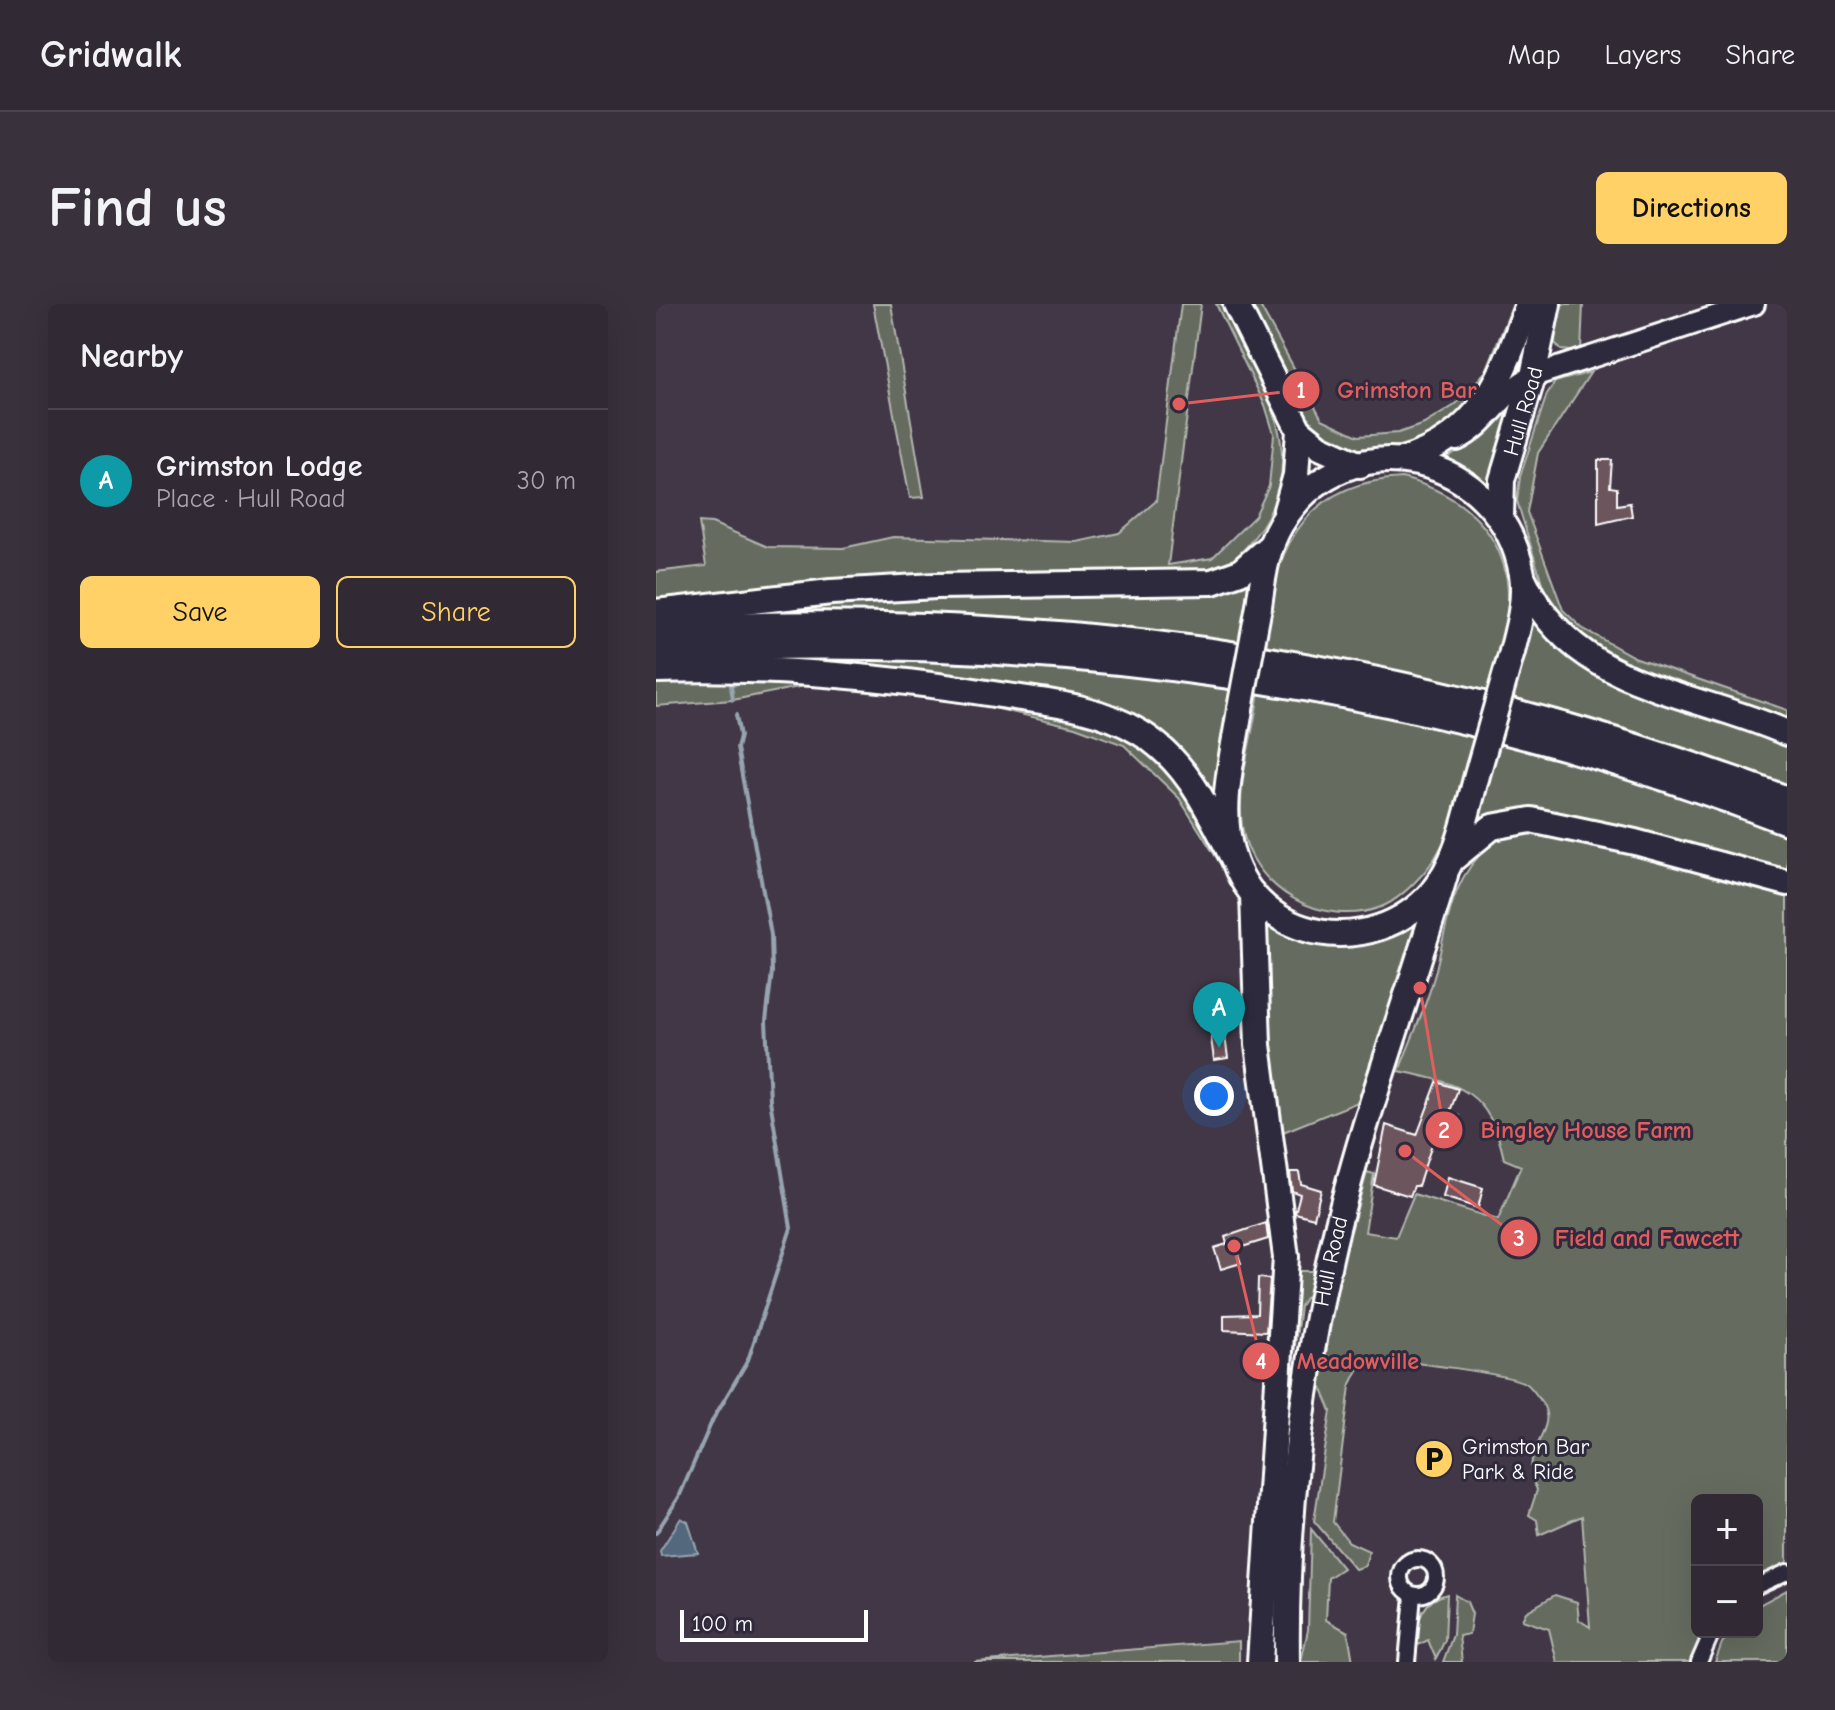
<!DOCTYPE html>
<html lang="en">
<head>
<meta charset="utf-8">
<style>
  body { margin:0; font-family:"Comic Neue",sans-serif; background:#39313c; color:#f1f3f6 }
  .controls { position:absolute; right:24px; bottom:24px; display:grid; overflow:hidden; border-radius:12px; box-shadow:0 8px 32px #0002 }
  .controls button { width:72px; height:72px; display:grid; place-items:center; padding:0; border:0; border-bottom:2px solid #4c454f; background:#312934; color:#f1f3f6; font:40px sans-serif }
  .scale { position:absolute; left:24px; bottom:20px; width:188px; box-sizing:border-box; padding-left:8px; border:4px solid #fff; border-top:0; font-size:22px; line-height:28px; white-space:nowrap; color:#fff; -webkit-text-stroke:6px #2f2a3d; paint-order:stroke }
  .you { position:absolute; left:558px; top:792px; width:28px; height:28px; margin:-20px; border:6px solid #fff; border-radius:50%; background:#1a73e8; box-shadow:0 0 0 12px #1a73e833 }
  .badge { display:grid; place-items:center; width:52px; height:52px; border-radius:50%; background:#ffd166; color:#fff; font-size:26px; font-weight:700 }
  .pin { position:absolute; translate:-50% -66px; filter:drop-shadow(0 2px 4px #0008) }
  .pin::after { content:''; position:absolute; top:42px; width:28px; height:24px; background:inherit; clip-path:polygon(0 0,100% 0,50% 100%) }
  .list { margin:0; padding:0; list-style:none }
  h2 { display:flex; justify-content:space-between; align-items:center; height:104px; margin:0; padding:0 32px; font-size:34px }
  h2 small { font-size:26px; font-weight:400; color:#a8a6ac }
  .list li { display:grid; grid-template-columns:52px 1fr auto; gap:24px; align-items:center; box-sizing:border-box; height:144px; padding:0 32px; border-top:2px solid #4c454f }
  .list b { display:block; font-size:30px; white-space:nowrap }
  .list p { margin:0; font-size:26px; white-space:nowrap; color:#a8a6ac }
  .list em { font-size:26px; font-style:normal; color:#a8a6ac }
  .actions { display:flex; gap:16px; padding:24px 32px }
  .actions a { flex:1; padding:18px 0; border:2px solid #ffd166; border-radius:12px; text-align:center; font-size:28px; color:#ffd166 }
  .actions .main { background:#ffd166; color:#111 }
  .map { position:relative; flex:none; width:1131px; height:1358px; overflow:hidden; border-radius:12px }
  header { display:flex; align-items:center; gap:48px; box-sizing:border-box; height:112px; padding:0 40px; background:#312934; border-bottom:2px solid #4c454f }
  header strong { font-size:38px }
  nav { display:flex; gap:44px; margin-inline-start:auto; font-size:28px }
  .intro { display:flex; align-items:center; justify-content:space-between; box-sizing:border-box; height:192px; padding:0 48px }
  h1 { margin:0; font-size:56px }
  .button { padding:20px 36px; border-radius:12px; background:#ffd166; color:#111; font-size:28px; font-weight:700 }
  main { display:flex; gap:48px; padding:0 48px }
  aside { flex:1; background:#312934; border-radius:12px; box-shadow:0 8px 32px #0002 }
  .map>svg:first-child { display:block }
  .green { fill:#656c5f; stroke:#b2b6af; stroke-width:2 }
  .water { fill:#52687d; stroke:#97a4b1; stroke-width:2 }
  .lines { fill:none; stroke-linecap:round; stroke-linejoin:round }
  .stream { stroke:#97a4b1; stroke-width:4 }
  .building { fill:#6c555c; stroke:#fff; stroke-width:2 }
  .minor-casing { stroke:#fff; stroke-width:20 }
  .secondary-casing { stroke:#fff; stroke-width:26 }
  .primary-casing { stroke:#fff; stroke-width:30 }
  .trunk-casing { stroke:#fff; stroke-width:30 }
  .minor { stroke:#2f2a3d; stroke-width:14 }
  .secondary { stroke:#2f2a3d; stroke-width:20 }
  .primary { stroke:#2f2a3d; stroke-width:24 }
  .trunk { stroke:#2f2a3d; stroke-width:24 }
  .trunk-bridge-casing { stroke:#fff; stroke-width:30; stroke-linecap:butt }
  .trunk-bridge { stroke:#2f2a3d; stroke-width:24 }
  .labels { text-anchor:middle; stroke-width:6; stroke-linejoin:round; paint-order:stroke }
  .street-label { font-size:22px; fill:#fff; stroke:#2f2a3d }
  .poi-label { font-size:22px; fill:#fff; stroke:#2f2a3d; text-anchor:start }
  .leader { fill:none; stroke:#e05e5e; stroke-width:3 }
  .callout-dot { fill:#e05e5e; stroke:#2f2a3d; stroke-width:3 }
  .mark-label { font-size:24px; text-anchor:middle; font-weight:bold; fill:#fff }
  .callout-label { font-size:24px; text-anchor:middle; font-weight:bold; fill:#e05e5e; stroke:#2f2a3d; stroke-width:6; stroke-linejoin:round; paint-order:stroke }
</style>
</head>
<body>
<header>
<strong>Gridwalk</strong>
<nav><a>Map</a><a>Layers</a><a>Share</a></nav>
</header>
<div class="intro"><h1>Find us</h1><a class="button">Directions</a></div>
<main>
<aside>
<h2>Nearby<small></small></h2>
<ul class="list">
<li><span class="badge" style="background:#0f9aa8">A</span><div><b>Grimston Lodge</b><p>Place · Hull Road</p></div><em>30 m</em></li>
</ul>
<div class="actions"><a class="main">Save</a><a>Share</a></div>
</aside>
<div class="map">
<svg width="1131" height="1358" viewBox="0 0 1131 1358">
  <rect width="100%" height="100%" fill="#413746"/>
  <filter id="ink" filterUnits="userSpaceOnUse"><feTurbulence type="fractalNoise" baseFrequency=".0125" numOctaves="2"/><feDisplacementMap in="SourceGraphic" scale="16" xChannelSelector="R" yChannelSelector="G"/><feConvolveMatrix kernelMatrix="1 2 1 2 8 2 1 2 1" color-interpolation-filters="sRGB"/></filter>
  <g filter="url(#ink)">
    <!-- green -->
    <path class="green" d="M217,0h18l33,193 -14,1z
      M525,0h20l-33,261 44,-7 43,-42 14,-30 5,-52 -9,-29 -49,-101h6c53,101 104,176 -1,268l-565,30v-30l50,-6 -7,-44 13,1 56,24 75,1 50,-11 184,5 42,-9 37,-32z
      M589,0h14l63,115 36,17 40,-3 26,-9 31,-19 31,-34 27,-67h11l-46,102 -68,46 -56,2 -35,-20 -15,-20z
      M902,0h25l-2,48 -20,-2 -6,-7z
      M935,68l-53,81 -11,59 36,98 19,18 52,29 153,53v15l-166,-59 -28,-14 -43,-43 -33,-108 3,-24 27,-83 8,-12z
      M859,90l-25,98 -48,-31 21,-14z
      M746,174c66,17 114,64 105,137 -3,26 -13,53 -20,78l-221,-44c3,-90 33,-167 136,-171z
      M593,275l-10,66 -524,-29 80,-14z
      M878,311l27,34 226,93v48l-275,-89z
      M173,350h97l307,30 -17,114 -21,-26 -66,-56 -387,-53z
      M0,376l131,1 17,5 -71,14 -77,6z
      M213,384l228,32 62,35 42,54 25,64 -47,-75 -55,-53 -49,-18 -98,-23z
      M603,384l216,44c-12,44 -18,100 -48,137 -12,14 -28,31 -46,38 -58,22 -130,-18 -139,-81 -6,-47 13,-91 17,-138z
      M846,435l90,25 195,67v45l-256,-66c-24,-3 -40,2 -59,16l13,-58z
      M878,526l62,17 30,-3 161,45v675l-30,12v-76h-60v132h5l-12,30h-133l-8,-33 -27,-9 4,-8 29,-17 22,7 2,18 11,7 -8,-111 -43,19 -2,-15 -8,-5 8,-25c-19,-40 17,-55 8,-81 -2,-6 -13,-21 -18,-25 -16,-10 -123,-24 -145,-23 -7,0 -16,5 -23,7l-9,18 -17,136 16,20 20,9 -4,15 -10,3 -41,-48 17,-110 -11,-26 21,-117 26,-96 7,2 -9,58 31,5 18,-43 84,26 23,-54 -17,-7c-15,-69 -43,-75 -105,-88 11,-29 24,-57 33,-87 16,-53 14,-102 59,-140l-1,-5z
      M610,610l56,24 102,-22 -43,136 -7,-1 -16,51 -80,32 -15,-159z
      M641,967h23l-6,25 -9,2 -5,8 -11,89z
      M655,1225l32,39 -15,10 -2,42 22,12 5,30h-52l7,-32z
      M1131,1286v72h-72l7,-19 9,-11h26v-26z
      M791,1290l-2,46 -9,19 -8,-19 -14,7c4,-24 6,-47 33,-53z
      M799,1291l12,7 5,12 -3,20 -10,2 3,26h-19l10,-27z
      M583,1337v21h-265z"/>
    <!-- water -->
    <path class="water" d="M25,1214l7,4 10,31 -37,3 -1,-5z"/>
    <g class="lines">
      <!-- stream -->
      <path class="stream" d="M77,396l-2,-14 4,-2
        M0,1229l23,-36 34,-78 35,-59 43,-132 -21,-128 -4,-79 6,-49 -1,-37 -34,-187 3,-12 -4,-21"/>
    </g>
    <!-- building -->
    <path class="building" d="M942,156h14l-2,27 7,1v17l13,-2 2,13 -34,8z
      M569,732l3,22 -14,2 -3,-22z
      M781,778l21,7 -8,23 10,4 -6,16 -16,-5 -20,59h-4l-4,10 -36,-11 12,-60 31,10z
      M634,868h9l2,12 20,6 -7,28 -19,-5 5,-19 -8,-3z
      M792,873l35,11 -5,20 -35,-11z
      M610,919l2,16 -32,10 5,14 -20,6 -7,-21 13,-4 -2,-7z
      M602,974l12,1 -4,53 -42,-2v-15l33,-1z"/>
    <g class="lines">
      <defs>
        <path id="minor" d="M744 1273a18 18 0 1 1 36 0a18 18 0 1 1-36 0Z
          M1101,1282l30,-14
          M751,1358l6,-67
          M1043,1358l13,-30"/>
        <path id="secondary" d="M801,136c32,-15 45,-50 76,-64l221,-72"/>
        <g id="primary">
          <path d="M597,590l5,151 28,212 -26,405"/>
          <path id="s1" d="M631,1358c-2,-135 14,-272 43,-404 29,-130 77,-256 115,-383"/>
        </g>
        <g id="trunk">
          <path d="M580,0l63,126 21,17 40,18"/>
          <path d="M746,156c79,-23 101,-84 126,-156"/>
          <path d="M630,206l10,-35 3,-45"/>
          <path id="s2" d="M845,212l1,-36 31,-104 15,-72"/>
          <path d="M867,274c50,111 165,111 264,155"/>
          <path d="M603,302c4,-28 7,-57 22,-82 64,-108 220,-71 241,50 4,26 -4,54 -10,78"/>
          <path d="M0,308l175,-20 105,-6 276,-4 28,-10 32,-28"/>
          <path d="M0,325c388,-22 767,32 1131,170"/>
          <path d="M0,347c385,-21 771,31 1131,171"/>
          <path d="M0,366c115,-4 231,7 344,25 47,7 97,11 139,37 47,28 69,77 93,124"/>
          <path d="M584,405c-7,47 -22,98 -8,145 26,90 141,106 200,38 28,-34 35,-83 47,-124"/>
          <path d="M798,554l38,-31 39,-7 104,22 152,41"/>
        </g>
      </defs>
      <!-- minor casing -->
      <use href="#minor" class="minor-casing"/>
      <!-- secondary casing -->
      <use href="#secondary" class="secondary-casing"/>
      <!-- primary casing -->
      <use href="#primary" class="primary-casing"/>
      <!-- trunk casing -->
      <use href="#trunk" class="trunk-casing"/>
      <!-- minor -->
      <use href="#minor" class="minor"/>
      <!-- secondary -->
      <use href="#secondary" class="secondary"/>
      <!-- primary -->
      <use href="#primary" class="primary"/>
      <!-- trunk -->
      <use href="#trunk" class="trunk"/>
      <defs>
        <path id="trunk-bridge" d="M584,405l19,-103
          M823,464l33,-116"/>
      </defs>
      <!-- trunk-bridge casing -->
      <use href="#trunk-bridge" class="trunk-bridge-casing"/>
      <!-- trunk-bridge -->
      <use href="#trunk-bridge" class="trunk-bridge"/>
    </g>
  </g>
  <!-- icons -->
  <defs>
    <symbol id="parking-disc" viewBox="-11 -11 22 22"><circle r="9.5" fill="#ffd166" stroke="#2f2a3d"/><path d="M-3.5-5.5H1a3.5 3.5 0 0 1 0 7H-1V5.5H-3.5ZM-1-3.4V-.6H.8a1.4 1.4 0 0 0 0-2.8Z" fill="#111"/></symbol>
  </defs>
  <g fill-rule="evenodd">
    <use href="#parking-disc" x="756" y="1133" width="44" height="44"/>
  </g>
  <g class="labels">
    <!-- street labels -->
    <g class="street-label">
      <text dy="8" stroke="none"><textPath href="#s2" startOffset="108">Hull Road</textPath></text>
      <text dy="8" stroke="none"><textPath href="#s1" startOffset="404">Hull Road</textPath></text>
    </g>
    <!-- poi labels -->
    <g class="poi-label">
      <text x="806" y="1150">Grimston Bar<tspan x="806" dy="25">Park &amp; Ride</tspan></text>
    </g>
  </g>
  <!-- callouts -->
  <path class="leader" d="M523 100L645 86M764 684L788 826M749 847L863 934M578 942L605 1057"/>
  <g class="callout-dot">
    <circle cx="523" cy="100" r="8"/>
    <circle cx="764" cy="684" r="8"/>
    <circle cx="749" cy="847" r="8"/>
    <circle cx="578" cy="942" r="8"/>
    <circle cx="645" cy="86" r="20"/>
    <circle cx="788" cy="826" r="20"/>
    <circle cx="863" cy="934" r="20"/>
    <circle cx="605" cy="1057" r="20"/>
  </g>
  <g class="mark-label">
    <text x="645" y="94">1</text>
    <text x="788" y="834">2</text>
    <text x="863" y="942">3</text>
    <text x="605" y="1065">4</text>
  </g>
  <g class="callout-label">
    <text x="751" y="94">Grimston Bar</text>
    <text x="930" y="834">Bingley House Farm</text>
    <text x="991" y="942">Field and Fawcett</text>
    <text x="702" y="1065">Meadowville</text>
  </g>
</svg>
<div class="controls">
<button>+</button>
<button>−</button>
</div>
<div class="scale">100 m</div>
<div class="you"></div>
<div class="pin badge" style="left:563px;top:744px;background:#0f9aa8">A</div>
</div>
</main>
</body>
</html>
